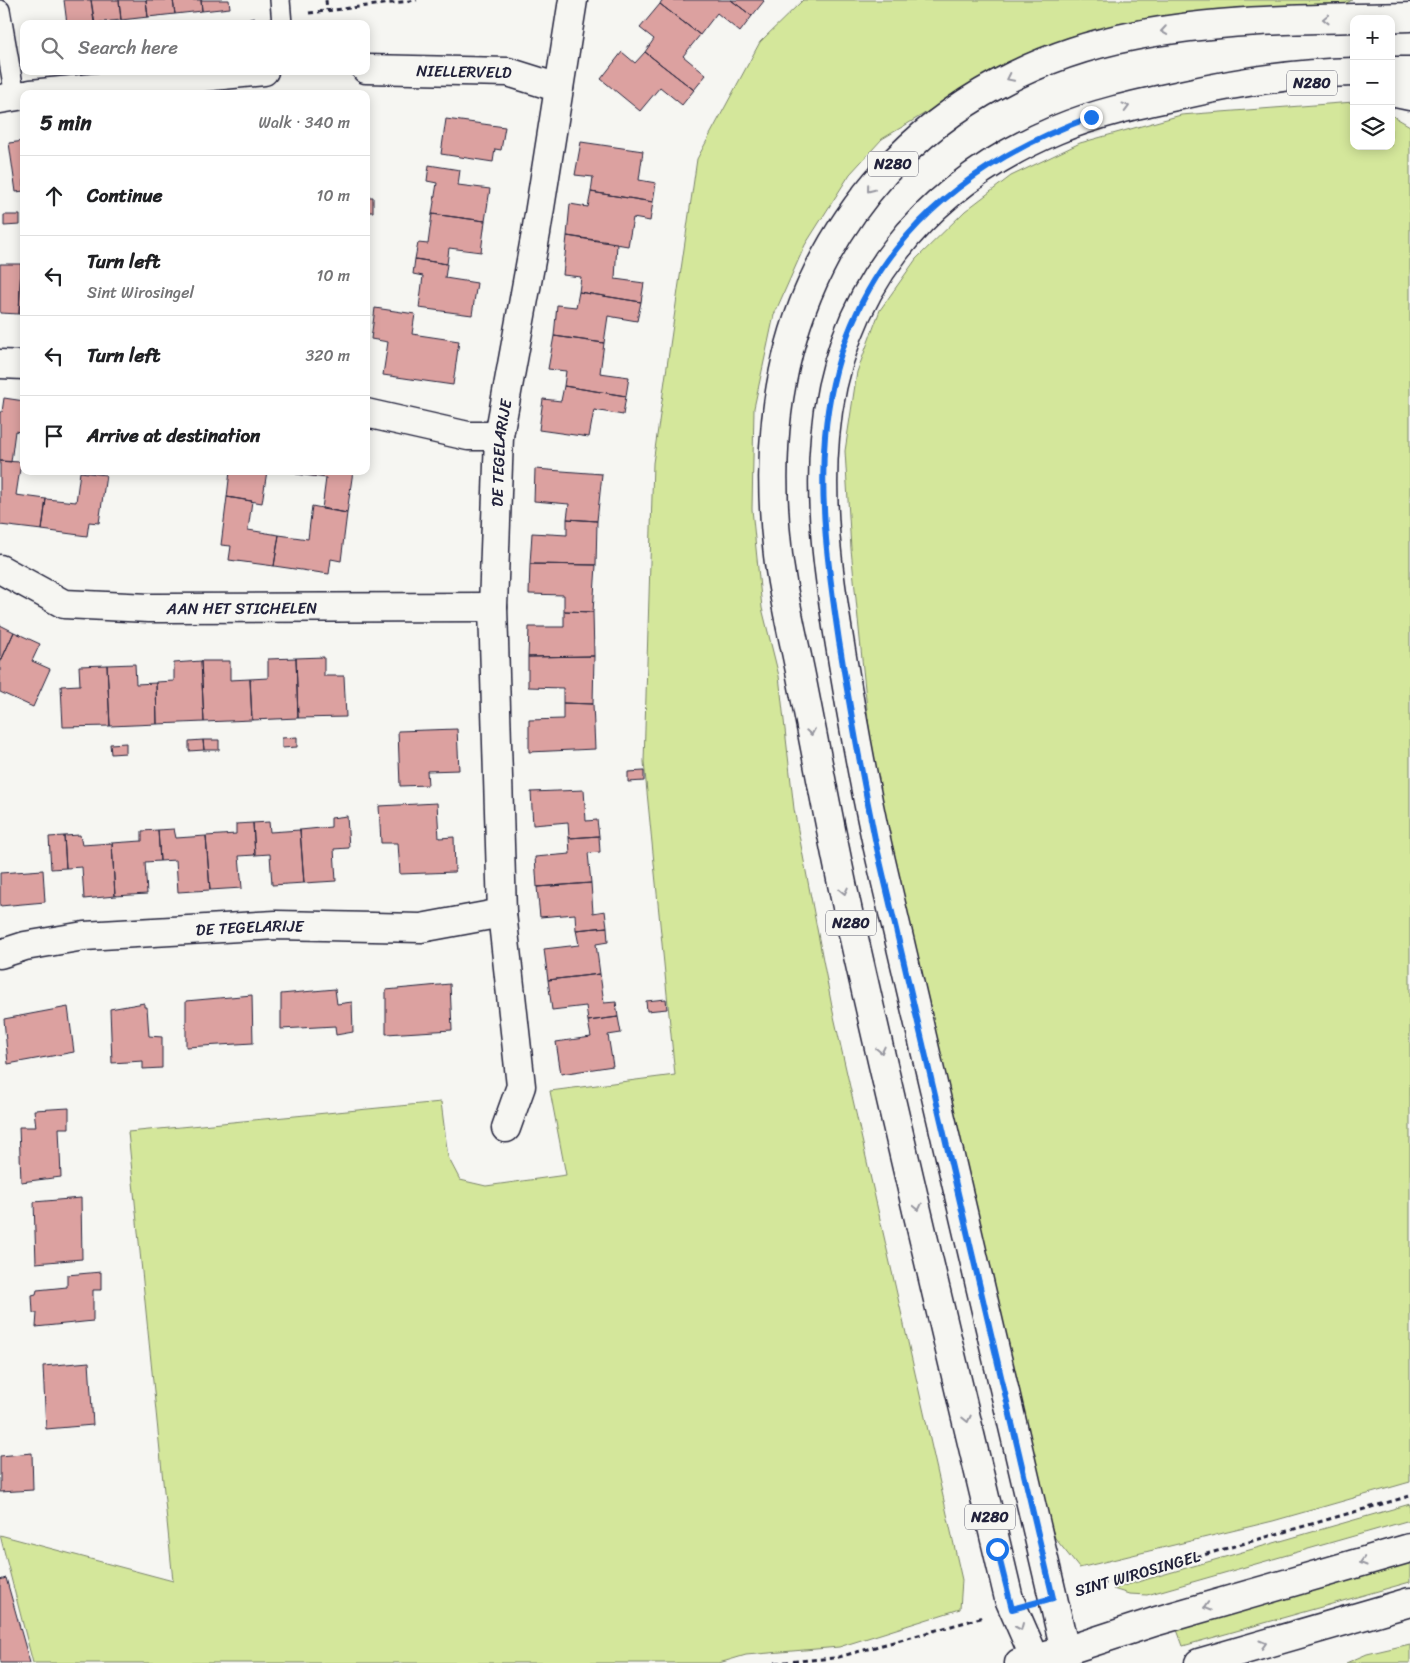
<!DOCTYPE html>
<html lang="en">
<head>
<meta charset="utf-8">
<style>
  body { margin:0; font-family:Sriracha,sans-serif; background:#f6f6f6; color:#202124 }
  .controls { position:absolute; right:15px; top:15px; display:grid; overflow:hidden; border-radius:10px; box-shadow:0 2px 12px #0003 }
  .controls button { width:45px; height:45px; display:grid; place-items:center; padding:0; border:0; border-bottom:1px solid #e0e0e0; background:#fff; color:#202124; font:25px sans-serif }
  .stop { position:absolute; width:15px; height:15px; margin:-11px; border:4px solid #1a73e8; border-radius:50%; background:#fff }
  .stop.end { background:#1a73e8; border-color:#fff; box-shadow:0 1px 5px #0008 }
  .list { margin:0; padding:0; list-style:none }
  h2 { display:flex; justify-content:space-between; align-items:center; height:65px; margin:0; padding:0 20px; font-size:21px }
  h2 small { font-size:16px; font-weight:400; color:#757577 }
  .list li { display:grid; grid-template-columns:32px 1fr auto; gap:15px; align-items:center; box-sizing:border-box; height:80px; padding:0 20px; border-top:1px solid #e0e0e0 }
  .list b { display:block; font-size:19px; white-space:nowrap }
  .list p { margin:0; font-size:16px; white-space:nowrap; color:#757577 }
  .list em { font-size:16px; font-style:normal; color:#757577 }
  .icon { flex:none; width:28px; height:28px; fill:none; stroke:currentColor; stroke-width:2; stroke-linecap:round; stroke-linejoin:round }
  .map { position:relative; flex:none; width:1410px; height:1663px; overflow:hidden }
  .search { position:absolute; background:#fff; box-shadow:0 2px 12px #0003; left:20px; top:20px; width:350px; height:55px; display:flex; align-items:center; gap:12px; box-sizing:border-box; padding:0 18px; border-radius:10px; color:#757577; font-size:19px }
  .panel { position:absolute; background:#fff; box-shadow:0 2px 12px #0003; left:20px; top:90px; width:350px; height:385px; border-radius:10px }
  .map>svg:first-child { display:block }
  .green { fill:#d4e79b; stroke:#7b846b }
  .building { fill:#dca1a0; stroke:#22223b }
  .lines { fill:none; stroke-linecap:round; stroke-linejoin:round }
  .service-casing { stroke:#22223b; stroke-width:22 }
  .minor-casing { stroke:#22223b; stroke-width:31 }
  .secondary-casing { stroke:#22223b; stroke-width:31 }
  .primary-casing { stroke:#22223b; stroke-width:31 }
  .path { stroke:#22223b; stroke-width:3; stroke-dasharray:5 4; stroke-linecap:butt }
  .service { stroke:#f6f6f2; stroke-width:19 }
  .minor { stroke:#f6f6f2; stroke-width:28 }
  .secondary { stroke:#f6f6f2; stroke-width:28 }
  .primary { stroke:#f6f6f2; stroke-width:28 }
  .oneway { stroke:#9797a0 }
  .route { stroke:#1a73e8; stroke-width:6 }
  .labels { text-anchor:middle; stroke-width:4; stroke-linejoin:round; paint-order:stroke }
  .shield { fill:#f6f6f2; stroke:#626272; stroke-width:1 }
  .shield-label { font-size:15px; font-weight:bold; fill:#22223b }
  .street-label { font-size:16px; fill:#22223b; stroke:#f6f6f2 }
</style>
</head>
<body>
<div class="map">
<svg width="1410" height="1663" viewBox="0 0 1410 1663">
  <rect width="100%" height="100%" fill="#f6f6f2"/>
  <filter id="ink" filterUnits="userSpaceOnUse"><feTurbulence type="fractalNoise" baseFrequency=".02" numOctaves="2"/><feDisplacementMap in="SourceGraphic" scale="10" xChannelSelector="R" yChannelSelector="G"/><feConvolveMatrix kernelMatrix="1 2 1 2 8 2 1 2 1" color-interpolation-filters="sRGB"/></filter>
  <g filter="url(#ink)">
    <!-- green -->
    <path class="green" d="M803,0h549l-11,6 -257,30 -48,14 -32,16 -122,73 -32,35 -45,71 -31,70 -20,93 -2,101 10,99 17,68 15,133 39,203 129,568 -2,29 -121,38 -93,8 -27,8h-686l-33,-128 173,46 -45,-449 313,-30 7,55 12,23 26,6 80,-11 -16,-84 125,-16 -31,-313 9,-299 44,-304 63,-117z
      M1354,102v44h37v-31l19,11v1356l-137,39 -194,47 -24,-30 -16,-50 -152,-649 -17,-100 -19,-190 -6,-98 12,-79 23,-62 36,-51 49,-48 46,-35 69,-33 101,-28z
      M1410,1504v16l-263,75 -18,-1 -16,-5z
      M1410,1560v22l-227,64 -7,-19z
      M1410,1644v19h-64l21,-9z"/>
    <!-- building -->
    <path class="building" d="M64,0h27l4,24h-28z
      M91,0h28l2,20 -27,3z
      M119,0h27l2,17 -27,3z
      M146,0h27l2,14 -27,3z
      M173,0h28l1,11 -27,3z
      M201,0h28l1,8 -28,3z
      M662,0h69l21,16 -12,16 -23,-19 -17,22 -40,-31z
      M731,0h32l1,1 -12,15z
      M660,4l40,31 -17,21 23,19 -12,15 -49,-38 9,-13 -14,-11z
      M622,52l13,11 10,-11 49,38 -12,15 -22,-18 -20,24 -39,-32z
      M446,119l59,8 -4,23 -6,-1 -2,13 -52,-8z
      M24,141v50l-8,1 -7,-49z
      M581,142l62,9 -4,29 17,3 -3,19 -62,-10 2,-15 -18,-2z
      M429,165l31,5 -2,15 32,4 -5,32 -53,-7 5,-31 -10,-2z
      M591,192l62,10 -3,19 -17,-3 -5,28 -61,-10 3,-32 18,3z
      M366,197h7v15h-7z
      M432,214l53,7 -4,31 -32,-4 -2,16 -32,-5 3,-16 10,1z
      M4,215h16v10l-16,1z
      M567,236l50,7 -2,36 29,4 -3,19 -62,-10 2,-15 -18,-2z
      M415,259l32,5 -2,14 32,5 -5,32 -53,-7 4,-32 -10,-2z
      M0,264h21l-2,50 -19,-1z
      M21,264h3v50h-5z
      M579,292l62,10 -4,19 -29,-5 -4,27 -50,-7 3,-31 19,2z
      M375,308l40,6 -3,20 47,7 -6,44 -70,-10 5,-33 -17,-3z
      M554,336l50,7 -4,30 29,4 -3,19 -62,-10 2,-15 -18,-2z
      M564,386l62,10 -3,19 -29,-5 -5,27 -50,-7 4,-31 18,2z
      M4,398l20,3v32l-9,-2 -4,31 -11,-1v-49h2z
      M0,461l21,1 -5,33 30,4 -4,31 -42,-5z
      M535,469l67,5 -5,47 -30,-2 2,-15 -35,-3z
      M230,471h37l-5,32 -35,-6z
      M297,471h56l-6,42 -25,-4 4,-31 -30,-4z
      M80,472l26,3 -7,48 -10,-1 -2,14 -45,-6 4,-31 30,3z
      M227,497l25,4 -4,29 31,5 -5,31 -45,-6 2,-14 -10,-1z
      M312,506l35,7 -6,48 -10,-2 -2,15 -55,-8 5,-31 29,4z
      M567,519l30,2 -1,44 -66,-1 2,-31 35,2z
      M530,564l66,1 -3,47 -29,-1v-16l-35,-1z
      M564,611l29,1 1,44 -66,1 1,-30h35z
      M0,625l14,7 -14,31z
      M14,632l26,12 -8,17 18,8 -17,38 -33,-15v-29z
      M594,656l-1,48 -30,-1v-15l-35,-1v-30z
      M324,657v19h20l2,41 -48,1 -2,-60z
      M296,658l2,60 -46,2 -2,-41 18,-1v-19z
      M201,661h29v19l20,-1 2,41 -48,2z
      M201,661l3,61 -47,2 -1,-42 18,-1v-18z
      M135,664l1,20 20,-1 1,41 -47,2 -3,-61z
      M107,665l3,61 -47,1 -2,-41 19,-1 -1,-19z
      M563,703l30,1 2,45 -66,3v-32l34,-1z
      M457,729l2,41 -32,1 1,14 -28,1 -2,-55z
      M297,737v10l-15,1v-10z
      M203,740h16v10h-15z
      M203,740l1,10 -15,1v-10z
      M126,743v10l-15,1 -1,-10z
      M644,771v10l-16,1v-10z
      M584,790l2,31 11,-1 2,16 -30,2 -1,-16 -35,3 -2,-33z
      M437,803l2,35 15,-1 1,35 -55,2 -2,-31h-17l-2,-37z
      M347,816l2,32 -15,1 2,32 -32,2 -4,-53 31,-3v-9z
      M269,822l1,10 30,-2 4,53 -32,2 -2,-31 -15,1 -2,-32z
      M253,823l2,32 -16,1 3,32 -32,2 -4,-54 30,-2v-10z
      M174,829l2,9 30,-2 4,54 -32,2 -2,-32 -16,1 -2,-31z
      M158,830l2,31 -15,1 2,32 -32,2 -3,-53 30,-2v-10z
      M80,835l2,10 30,-2 3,53 -31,3 -2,-32 -16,1 -2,-32z
      M64,836l2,32 -15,1 -2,-32z
      M599,836l1,16 -12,1 3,30 -54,4 -2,-30 35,-3 -1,-16z
      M43,870l2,32 -45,4v-33z
      M591,883l2,30 12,-2 2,16 -31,3 -1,-16 -35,3 -3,-30z
      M607,927l1,15 -12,2 4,30 -52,6 -4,-31 35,-4 -3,-15z
      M600,974l4,29 12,-1 2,15 -30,4 -2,-15 -34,4 -4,-30z
      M450,984l2,46 -66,4v-44z
      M335,989l2,15 15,-2 1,30 -17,3 -1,-9 -54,3v-35z
      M252,995l1,48 -67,4v-46z
      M666,999l1,10 -20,2 -1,-10z
      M144,1003v4h3l2,29 13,1v31l-19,1v-8l-31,2 -2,-54z
      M68,1007l6,45 -66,12 -4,-45z
      M618,1017l3,16 -13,2 5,31 -52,8 -5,-32 35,-5 -3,-16z
      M69,1108v20h-10l2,49 -40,5 -2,-55h17l-2,-17z
      M81,1198l1,61 -46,4 -2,-61z
      M101,1272v18h-8v31l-57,6 1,-14h-4l-1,-18 4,-1 1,-4 30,-3v-12z
      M89,1362l4,63 -47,4 -3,-63z
      M32,1453l1,37 -33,2v-36z
      M6,1578l18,64 6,21h-30v-83z"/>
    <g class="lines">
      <defs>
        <path id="service" d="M280,0l2,24
          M0,10l15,86"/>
        <g id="minor">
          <path id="s1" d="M366,69l142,3 51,16"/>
          <path d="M31,94l233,-23"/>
          <path d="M0,99l24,-4"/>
          <path d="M0,364l24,1"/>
          <path d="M366,413l102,23h31"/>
          <path id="s2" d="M0,569l64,35 85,4 344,-1"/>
          <path id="s3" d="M0,954l25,-8 59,-10 192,-11 145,3 81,-15"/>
          <path id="s4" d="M506,1128l15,-42 -19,-173 -9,-306 6,-171 37,-203 37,-233"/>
        </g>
        <path id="secondary" d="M1019,1663l46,-12 92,-30 253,-73
          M1199,1663l211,-61"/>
        <path id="primary" d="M1391,71h19
          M1391,92l19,4
          M1037,1663l-28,-64c-55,-233 -112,-467 -164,-701 -15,-70 -28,-141 -42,-212 -8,-43 -20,-87 -25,-131 -17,-142 9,-274 107,-383 65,-72 154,-118 248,-136 91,-18 185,-17 277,-19
          M1064,1663l1,-12 -12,-53 -176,-754c-15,-69 -27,-137 -38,-205 -11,-67 -20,-134 -14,-202 12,-145 99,-251 231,-307 40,-17 83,-26 125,-35 57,-13 114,-22 173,-23"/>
      </defs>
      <!-- service casing -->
      <use href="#service" class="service-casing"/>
      <!-- minor casing -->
      <use href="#minor" class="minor-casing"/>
      <!-- secondary casing -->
      <use href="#secondary" class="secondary-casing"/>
      <!-- primary casing -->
      <use href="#primary" class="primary-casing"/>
      <!-- path -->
      <path class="path" d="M326,0l1,10
        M309,13l108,-13
        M214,24l41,-5
        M1084,1589l326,-93
        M775,1663l60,-5 149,-41"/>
      <!-- service -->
      <use href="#service" class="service"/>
      <!-- minor -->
      <use href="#minor" class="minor"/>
      <!-- secondary -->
      <use href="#secondary" class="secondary"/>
      <!-- primary -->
      <use href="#primary" class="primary"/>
    </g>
    <!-- one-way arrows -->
    <defs><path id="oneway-chevron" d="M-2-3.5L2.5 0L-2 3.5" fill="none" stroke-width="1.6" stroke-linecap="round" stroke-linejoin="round" transform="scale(1.25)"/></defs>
    <g class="oneway">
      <use href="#oneway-chevron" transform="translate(1326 19) rotate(179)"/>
      <use href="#oneway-chevron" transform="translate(1164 31) rotate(171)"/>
      <use href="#oneway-chevron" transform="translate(1010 78) rotate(154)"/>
      <use href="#oneway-chevron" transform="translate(1126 107) rotate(-15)"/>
      <use href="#oneway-chevron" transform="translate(870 189) rotate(129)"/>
      <use href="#oneway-chevron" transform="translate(811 732) rotate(80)"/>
      <use href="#oneway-chevron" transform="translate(844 891) rotate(77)"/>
      <use href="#oneway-chevron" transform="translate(881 1050) rotate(77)"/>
      <use href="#oneway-chevron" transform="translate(918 1207) rotate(77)"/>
      <use href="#oneway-chevron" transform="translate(967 1419) rotate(77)"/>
      <use href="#oneway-chevron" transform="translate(1363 1562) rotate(164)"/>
      <use href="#oneway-chevron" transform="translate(1207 1607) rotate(164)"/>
      <use href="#oneway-chevron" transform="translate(1020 1627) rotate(66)"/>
      <use href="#oneway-chevron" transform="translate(1263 1644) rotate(-16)"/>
    </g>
  </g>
  <g class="lines" filter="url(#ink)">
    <!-- route -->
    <path class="route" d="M997,1549l15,60 41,-11 -177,-754c-14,-68 -26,-135 -37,-203 -10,-68 -20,-136 -14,-205 14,-163 117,-265 266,-319"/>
  </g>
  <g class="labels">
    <!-- shield labels -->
    <g class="shield">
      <rect x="1287" y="70.5" width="50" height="25" rx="4"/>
      <rect x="868" y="151.5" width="50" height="25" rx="4"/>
      <rect x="826" y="910.5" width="50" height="25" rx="4"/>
      <rect x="965" y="1504.5" width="50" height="25" rx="4"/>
    </g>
    <g class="shield-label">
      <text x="1312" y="88">N280</text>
      <text x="893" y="169">N280</text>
      <text x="851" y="928">N280</text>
      <text x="990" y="1522">N280</text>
    </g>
    <!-- street labels -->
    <g class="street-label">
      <text dy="6" stroke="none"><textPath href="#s1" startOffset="98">NIELLERVELD</textPath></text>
      <text dy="6" stroke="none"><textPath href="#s4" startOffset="679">DE TEGELARIJE</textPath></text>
      <text dy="6" stroke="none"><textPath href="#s2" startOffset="251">AAN HET STICHELEN</textPath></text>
      <text dy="6" stroke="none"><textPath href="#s3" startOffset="252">DE TEGELARIJE</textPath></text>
      <text transform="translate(1137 1573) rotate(-16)" y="6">SINT WIROSINGEL</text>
    </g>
  </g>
</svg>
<div class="controls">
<button>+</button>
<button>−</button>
<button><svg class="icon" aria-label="layers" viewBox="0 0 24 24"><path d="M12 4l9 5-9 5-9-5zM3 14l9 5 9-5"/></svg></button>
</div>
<div class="stop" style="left:997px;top:1549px"></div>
<div class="stop end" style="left:1091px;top:117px"></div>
<div class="search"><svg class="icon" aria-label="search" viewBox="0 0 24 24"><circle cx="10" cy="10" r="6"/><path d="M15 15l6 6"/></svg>Search here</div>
<section class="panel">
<h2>5 min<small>Walk · 340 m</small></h2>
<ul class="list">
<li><svg class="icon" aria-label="ahead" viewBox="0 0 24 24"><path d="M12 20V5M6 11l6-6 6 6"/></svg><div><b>Continue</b></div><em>10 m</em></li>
<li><svg class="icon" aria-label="left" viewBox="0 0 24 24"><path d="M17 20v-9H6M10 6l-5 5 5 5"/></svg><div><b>Turn left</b><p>Sint Wirosingel</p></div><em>10 m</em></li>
<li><svg class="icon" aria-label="left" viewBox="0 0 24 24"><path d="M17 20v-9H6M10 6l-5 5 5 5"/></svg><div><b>Turn left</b></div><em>320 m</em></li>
<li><svg class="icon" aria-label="arrive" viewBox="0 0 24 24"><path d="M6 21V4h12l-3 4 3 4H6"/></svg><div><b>Arrive at destination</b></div></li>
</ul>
</section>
</div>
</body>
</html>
